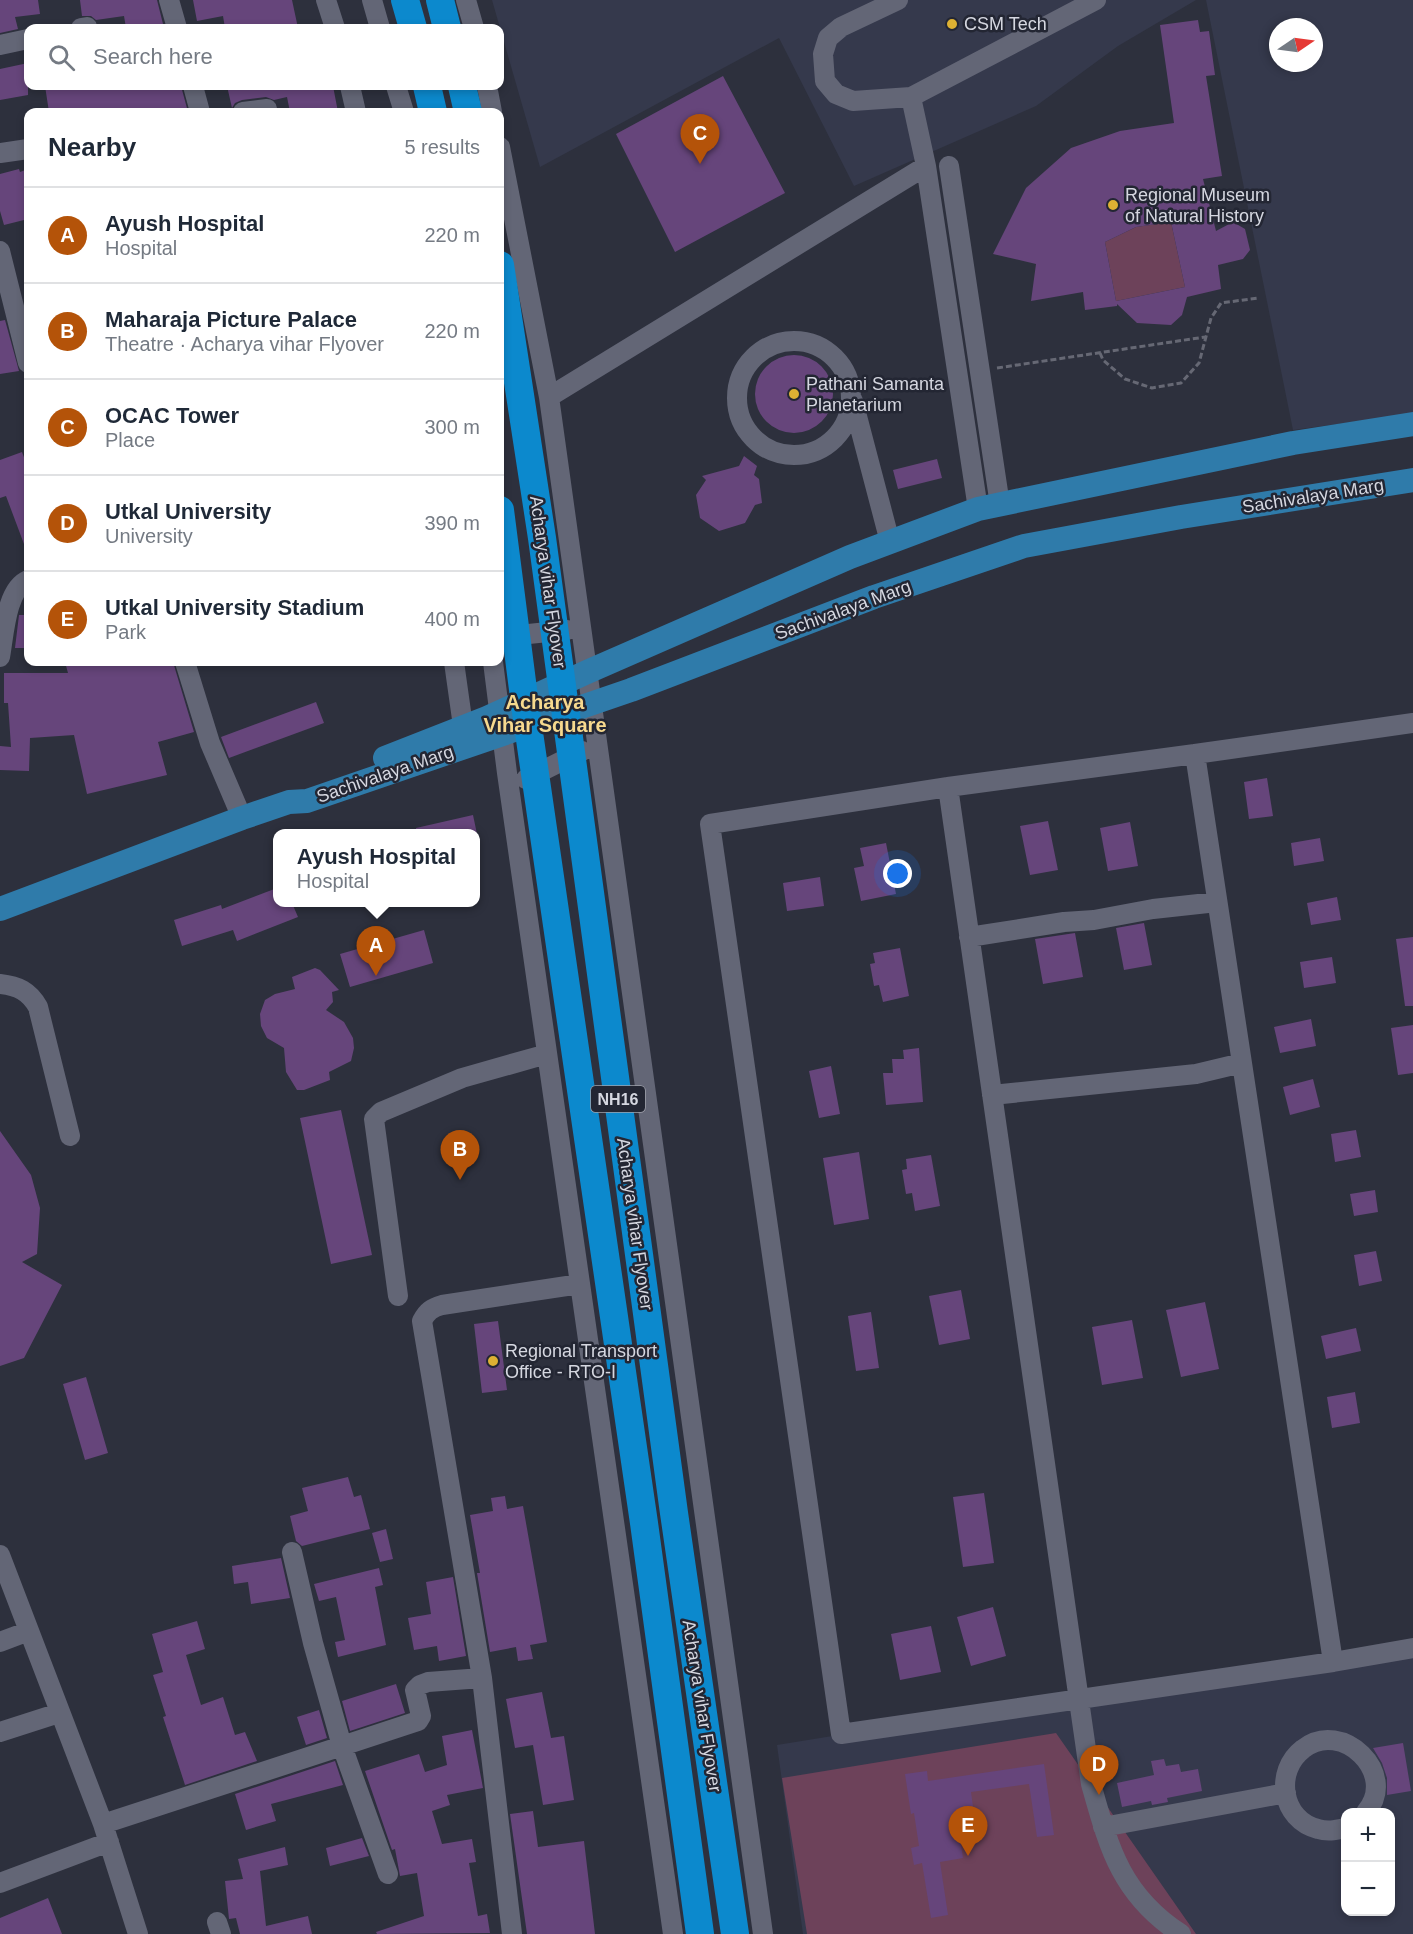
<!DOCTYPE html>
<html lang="en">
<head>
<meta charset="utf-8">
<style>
  body { margin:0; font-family:Arial,sans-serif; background:#f6f6f7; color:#1f2937 }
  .controls { position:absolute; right:18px; bottom:18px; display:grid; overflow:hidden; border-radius:12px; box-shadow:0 3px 9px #0003 }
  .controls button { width:54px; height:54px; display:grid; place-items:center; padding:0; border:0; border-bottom:2px solid #e0e1e3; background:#fff; color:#1f2937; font:30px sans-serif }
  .compass { position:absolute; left:1269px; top:18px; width:54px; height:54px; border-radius:50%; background:#fff; box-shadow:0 3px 9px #0003; rotate:77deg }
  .you { position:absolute; left:898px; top:874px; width:21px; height:21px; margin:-15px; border:4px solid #fff; border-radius:50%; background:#1a73e8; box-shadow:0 0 0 9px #1a73e833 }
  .badge { display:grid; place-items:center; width:39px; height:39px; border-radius:50%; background:#b45309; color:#fff; font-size:20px; font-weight:700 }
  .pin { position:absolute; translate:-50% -50px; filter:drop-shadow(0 2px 3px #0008) }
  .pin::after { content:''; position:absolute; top:32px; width:21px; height:18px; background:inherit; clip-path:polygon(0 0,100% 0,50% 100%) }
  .popup { position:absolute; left:273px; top:829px; width:207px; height:78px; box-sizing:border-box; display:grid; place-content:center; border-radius:12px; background:#fff; filter:drop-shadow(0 2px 4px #0005); font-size:20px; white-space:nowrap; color:#747a83 }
  .popup b { font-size:22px; color:#1f2937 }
  .popup::after { content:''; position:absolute; left:50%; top:100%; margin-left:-12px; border:12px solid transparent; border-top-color:#fff }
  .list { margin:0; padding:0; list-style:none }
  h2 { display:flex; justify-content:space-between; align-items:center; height:78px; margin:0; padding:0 24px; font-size:26px }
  h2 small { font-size:20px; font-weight:400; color:#747a83 }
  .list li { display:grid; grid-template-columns:39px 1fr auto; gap:18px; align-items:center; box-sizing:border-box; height:96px; padding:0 24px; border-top:2px solid #e0e1e3 }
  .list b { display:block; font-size:22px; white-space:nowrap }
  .list p { margin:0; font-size:20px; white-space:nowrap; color:#747a83 }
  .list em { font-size:20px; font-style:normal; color:#747a83 }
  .icon { flex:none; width:33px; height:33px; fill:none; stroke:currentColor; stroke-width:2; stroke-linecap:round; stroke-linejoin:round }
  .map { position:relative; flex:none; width:1413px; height:1934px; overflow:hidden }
  .search { position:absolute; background:#fff; box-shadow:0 3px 9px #0003; left:24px; top:24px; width:480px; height:66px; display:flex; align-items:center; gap:15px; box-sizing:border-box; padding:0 21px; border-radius:12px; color:#747a83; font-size:22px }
  .panel { position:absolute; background:#fff; box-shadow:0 3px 9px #0003; left:24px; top:108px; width:480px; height:558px; border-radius:12px }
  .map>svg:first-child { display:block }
  .built { fill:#35394c; fill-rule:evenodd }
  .green { fill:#6d425a }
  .building { fill:#66457b; fill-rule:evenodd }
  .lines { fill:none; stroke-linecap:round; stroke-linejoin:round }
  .path { stroke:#666874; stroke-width:3; stroke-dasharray:6 3; stroke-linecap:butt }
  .minor { stroke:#636676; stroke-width:20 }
  .major { stroke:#2f7baa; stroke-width:24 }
  .highway { stroke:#0c89cd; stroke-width:28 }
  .poi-dot { fill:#ddb133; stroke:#232633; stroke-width:2 }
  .labels { text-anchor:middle; stroke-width:5; stroke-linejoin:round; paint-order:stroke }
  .shield { fill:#232633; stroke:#a0a2ac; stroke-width:1.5 }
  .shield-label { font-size:16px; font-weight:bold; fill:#d5d7e0 }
  .poi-label { font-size:18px; fill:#d5d7e0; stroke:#232633; text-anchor:start }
  .street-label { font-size:18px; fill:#d5d7e0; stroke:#232633 }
  .neighbourhood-label { font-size:20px; font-weight:bold; fill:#f7d98e; stroke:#232633 }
</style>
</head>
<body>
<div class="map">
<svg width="1413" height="1934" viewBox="0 0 1413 1934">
  <rect width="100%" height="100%" fill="#2d303d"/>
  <!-- built -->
  <path class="built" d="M492,0h704l-78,46 -82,60 -182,80 -75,-148 -239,129z
    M1206,0h207v414l-120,16zM1278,27h36v36h-36z
    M1413,1642v292h-610l-26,-189zM1346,1812h44v100h-44z"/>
  <!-- green -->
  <path class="green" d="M1171,222l14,65 -69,14 -11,-59 31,-15z
    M1056,1733l140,201h-389l-25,-156z"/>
  <!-- building -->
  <path class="building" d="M0,0h38l2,14 -25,3 3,12 -18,4z
    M80,0h77l7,28h-38l-2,-12 -28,4 -5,-4h-9z
    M193,0h99l6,28h-73l-2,-12 -26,5z
    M1198,20l2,12 9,-1 6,44 -9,1 16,100 -19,3 13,52 17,-9 12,7 5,21 -7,9 -25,6 3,24 -34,8 -5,18 -11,10 -34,-2 -20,-19v2l-32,4 -2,-18 -52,9 5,-37 -43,-10 33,-66 45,-40 49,-17 54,-8 -14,-98zM1171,222l14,65 -69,14 -11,-59 31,-15z
    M28,63v32l-28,5v-31z
    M723,76l62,117 -110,59 -59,-118z
    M45,86h136l7,26h-139z
    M227,86h106l5,26h-48l-3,-15 -13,3 -8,-3 -24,3 -7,3 -3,5z
    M19,169l1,3 8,-3v50l-24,6 -4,-14v-37z
    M5,320l14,51 -19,3v-53z
    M755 394a39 39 0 1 1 78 0a39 39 0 1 1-78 0Z
    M22,452l6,16 -1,84 -21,-56 -6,2v-38z
    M744,456l13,10 -3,9 5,4 3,24 -7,2 -10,18 -26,8 -19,-13 -4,-23 10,-15 -4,-4 37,-10z
    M937,459l5,19 -44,11 -5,-19z
    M19,615h9v33h-13z
    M65,662h108l21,70 -36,10 9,33 -80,19 -13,-59 -44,3 -1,33 -29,-1v-24l11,1 -3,-44h-4v-30h64z
    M316,702l8,21 -95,35 -8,-21z
    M1267,778l6,38 -24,3 -5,-37z
    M473,815l4,19h-60l-1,-6z
    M1048,821l10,49 -28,5 -10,-49z
    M1130,822l8,44 -30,5 -8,-43z
    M1320,838l4,23 -30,5 -3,-23z
    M886,843l10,51 -35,7 -7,-33 10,-2 -4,-18z
    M820,877l4,29 -37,5 -4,-28z
    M277,888v15h15l6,14 -61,24 -4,-11 -51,16 -8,-26 47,-15 1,4z
    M1337,897l4,23 -30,5 -4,-22z
    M1144,923l8,42 -28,5 -8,-42z
    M424,930l9,33 -83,24 -10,-33z
    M1075,933l8,44 -40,7 -8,-45z
    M1413,937v69h-8l-9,-67z
    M900,948l9,48 -26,6 -4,-17 -5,1 -4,-22 5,-1 -2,-10z
    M1332,957l4,26 -32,5 -4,-26z
    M315,968l5,2 19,20 -7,2 1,10 -7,8 18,12 9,16 1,10 -3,13 -22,11 1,8 -26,10h-7l-11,-18 -2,-24 -17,-10 -6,-12 -1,-12 5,-14 10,-6 20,-5 -3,-12z
    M1311,1019l5,27 -36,7 -6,-26z
    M1413,1025v48l-15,2 -7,-47z
    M919,1048l4,54 -37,3 -3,-32h10l-1,-14h12l-1,-9z
    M831,1066l9,48 -21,4 -10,-47z
    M1313,1079l7,28 -30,8 -7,-28z
    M341,1110l31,145 -41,9 -31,-146z
    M1356,1130l5,27 -26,5 -4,-28z
    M0,1131l31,44 9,33 -3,46 -15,8 40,23 -38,73 -24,8z
    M859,1152l10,67 -35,6 -11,-67z
    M931,1155l9,51 -25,5 -3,-18 -6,1 -4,-24 5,-1 -1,-10z
    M1375,1190l3,22 -24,4 -4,-22z
    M1376,1251l6,30 -23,5 -5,-31z
    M961,1290l9,49 -31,6 -10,-49z
    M1205,1302l14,67 -38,8 -15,-67z
    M871,1312l8,56 -23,3 -8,-55z
    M1132,1320l11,58 -41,7 -10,-58z
    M498,1321l9,69 -25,3 -8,-69z
    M1356,1328l5,23 -35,8 -5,-23z
    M86,1377l22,76 -23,7 -22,-76z
    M1355,1392l5,31 -28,5 -5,-31z
    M348,1477l6,20 7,-2 9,34 -68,17 -6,-5 -6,-25 18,-5 -6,-23z
    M984,1493l10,70 -31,4 -10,-70z
    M505,1496l2,13 16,-3 24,136 -17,3 3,14 -15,2 -2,-14 -26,5 -13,-79h3l-10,-58 23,-4 -2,-13z
    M386,1529l7,30 -13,3 -8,-29z
    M281,1558l9,40 -39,6 -3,-22 -14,2 -2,-18z
    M379,1568l4,17 -8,2 11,58 -48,12 -3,-15 10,-2 -9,-43 -17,4 -5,-17z
    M453,1577l13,79 -27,5 -2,-15 -23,4 -6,-32 23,-4 -5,-32z
    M993,1607l13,49 -35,10 -14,-49z
    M197,1621l8,28 -19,6 15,50 22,-8 12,38 10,-3 12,29 -72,24 -22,-68 3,-1 -13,-41 10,-3 -11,-38z
    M931,1626l10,46 -41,8 -9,-46z
    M396,1684l9,29 -55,18 -8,-30z
    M542,1692l9,46 13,-2 10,64 -31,5 -10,-60 -18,3 -9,-49z
    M319,1710l8,28 -21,7 -9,-28z
    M472,1730l11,58 -36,7 3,10 -18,6 10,33 30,-5 4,23 -7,1 9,53 9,-2 3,19 -113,1 -1,-2 48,-16 -7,-43 -17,3 -5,-27 -3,1 -27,-79 54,-17 6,18 22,-7 -5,-29z
    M1403,1743l8,48 -24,4v-17l-5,-15 -9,-15z
    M1164,1759l2,7 13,-2 2,8 17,-3 4,22 -35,7 1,4 -16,3 -1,-4 -29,6 -5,-24 37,-8 -3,-14z
    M335,1761l8,24 -72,19 5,17 -30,9 -11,-36z
    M1044,1764l10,71 -17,2 -8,-53 -58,8 5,37 -17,2 4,27 -23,4 8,53 -17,3 -9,-55 -8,2 -3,-17 8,-2 -5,-33 -3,1 -6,-40 22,-3 1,10z
    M533,1811l5,36 46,-6 11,93h-68l-17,-120z
    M362,1838l7,18 -39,10 -4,-18z
    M285,1847l3,18 -28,6 6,55 42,-10 4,18h-72l-4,-16 -7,1 -4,-38 18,-2 -5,-20z
    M48,1898l14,36h-62v-16z"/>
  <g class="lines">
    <!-- path -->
    <path class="path" d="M1100,353l3,7 22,19 27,9 29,-5 18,-20 12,-45 10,-15 37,-5
      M997,368l208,-31"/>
    <!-- minor -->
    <path class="minor" d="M169,0l8,28
      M326,0l9,28
      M372,0l8,28
      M466,0l8,28
      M898,0l-57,27 -13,11 -5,16 2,27 11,13 17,7 58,-4 185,-97
      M81,28l6,-1
      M0,45l28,-6
      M193,86l7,26
      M350,86l6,26
      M396,86l8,26
      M487,86l5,26
      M911,97l15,69
      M243,112l24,-3
      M500,147l49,250 214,1537
      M0,153l28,-4
      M949,166l51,339
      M0,251l28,112
      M737 398a57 57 0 1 1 114 0a57 57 0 1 1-114 0Z
      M549,397l377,-231 52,343
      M853,401l37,141
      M500,631l19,4 48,-5
      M0,657c4,-22 6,-68 28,-77
      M185,662l25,81 32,75
      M454,662l9,64
      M493,662l14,111 166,1161
      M1413,723l-218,31 -247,33 -238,37 131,910 492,-72 80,-14
      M1195,754l138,908
      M526,779l56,-28
      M948,787l143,997c18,64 30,111 90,150
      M969,937l95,-15 30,-2 59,-11 64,-7
      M0,984c18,2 29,7 38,23l32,129
      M992,1095l204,-21 46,-11
      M398,1296l-24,-177 7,-7 81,-34 85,-24
      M292,1552l21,91 29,103 76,-25 3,-5 -6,-26 5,-5 8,-3 54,-4
      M0,1555l103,269 35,110
      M0,1642l29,-11
      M0,1732l59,-19
      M103,1824l239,-78 46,128
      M1103,1827l183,-34
      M1346,1828c-10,2 -18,4 -28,1 -37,-9 -44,-58 -15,-80 39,-31 96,25 63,63
      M0,1883l109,-41
      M217,1922l4,12
      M512,1934l-30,-256 -60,-357c5,-10 10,-13 20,-16l138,-21"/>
    <!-- major -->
    <path class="major" d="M385,758l102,-40 100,-46 263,-115 128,-48 315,-66 120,-19
      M0,909l242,-91 47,-16 18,-1 324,-111 243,-93 150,-51 157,-29 232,-37"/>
    <!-- highway -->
    <path class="highway" d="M405,0l8,28
      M440,0l7,28
      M427,86l6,26
      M462,86l6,26
      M500,265l42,273 132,975 61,421
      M500,510l25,195 119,818 56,411"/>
  </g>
  <!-- markers -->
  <g class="poi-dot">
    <circle cx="952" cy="24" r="6"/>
    <circle cx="1113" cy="205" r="6"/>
    <circle cx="794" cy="394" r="6"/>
    <circle cx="493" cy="1361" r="6"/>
  </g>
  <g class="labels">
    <!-- shield labels -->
    <rect class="shield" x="591" y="1086" width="54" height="26" rx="4.5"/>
    <g class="shield-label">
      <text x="618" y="1105">NH16</text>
    </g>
    <!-- poi labels -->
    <g class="poi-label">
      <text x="964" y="30">CSM Tech</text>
      <text x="1125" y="201">Regional Museum<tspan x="1125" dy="21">of Natural History</tspan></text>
      <text x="806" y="390">Pathani Samanta<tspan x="806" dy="21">Planetarium</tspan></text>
      <text x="505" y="1357">Regional Transport<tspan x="505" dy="21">Office - RTO-I</tspan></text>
    </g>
    <!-- street labels -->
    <g class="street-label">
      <text transform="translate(1313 496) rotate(-9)" y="6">Sachivalaya Marg</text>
      <text transform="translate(548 582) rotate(82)" y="6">Acharya vihar Flyover</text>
      <text transform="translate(843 610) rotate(-20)" y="6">Sachivalaya Marg</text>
      <text transform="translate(385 774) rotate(-19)" y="6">Sachivalaya Marg</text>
      <text transform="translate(635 1224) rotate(82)" y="6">Acharya vihar Flyover</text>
      <text transform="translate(702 1706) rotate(81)" y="6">Acharya vihar Flyover</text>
    </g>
    <!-- neighbourhood labels -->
    <g class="neighbourhood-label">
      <text x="545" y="709">Acharya<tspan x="545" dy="23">Vihar Square</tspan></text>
    </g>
  </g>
</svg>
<div class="controls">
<button>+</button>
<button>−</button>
</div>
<svg class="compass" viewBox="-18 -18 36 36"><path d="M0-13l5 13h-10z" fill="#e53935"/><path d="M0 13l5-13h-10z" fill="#747a83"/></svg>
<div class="you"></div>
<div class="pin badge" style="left:376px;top:976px">A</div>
<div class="popup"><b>Ayush Hospital</b>Hospital</div>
<div class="pin badge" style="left:460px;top:1180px">B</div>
<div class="pin badge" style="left:700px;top:164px">C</div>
<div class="pin badge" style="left:1099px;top:1795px">D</div>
<div class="pin badge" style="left:968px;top:1856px">E</div>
<div class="search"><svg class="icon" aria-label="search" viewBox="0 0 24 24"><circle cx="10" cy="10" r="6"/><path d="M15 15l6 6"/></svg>Search here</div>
<section class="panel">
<h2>Nearby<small>5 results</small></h2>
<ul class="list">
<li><span class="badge">A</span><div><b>Ayush Hospital</b><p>Hospital</p></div><em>220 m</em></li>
<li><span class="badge">B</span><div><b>Maharaja Picture Palace</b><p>Theatre · Acharya vihar Flyover</p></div><em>220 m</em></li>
<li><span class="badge">C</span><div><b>OCAC Tower</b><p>Place</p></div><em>300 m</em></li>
<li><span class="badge">D</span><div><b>Utkal University</b><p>University</p></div><em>390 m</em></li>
<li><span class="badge">E</span><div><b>Utkal University Stadium</b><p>Park</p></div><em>400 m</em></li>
</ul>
</section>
</div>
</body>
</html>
